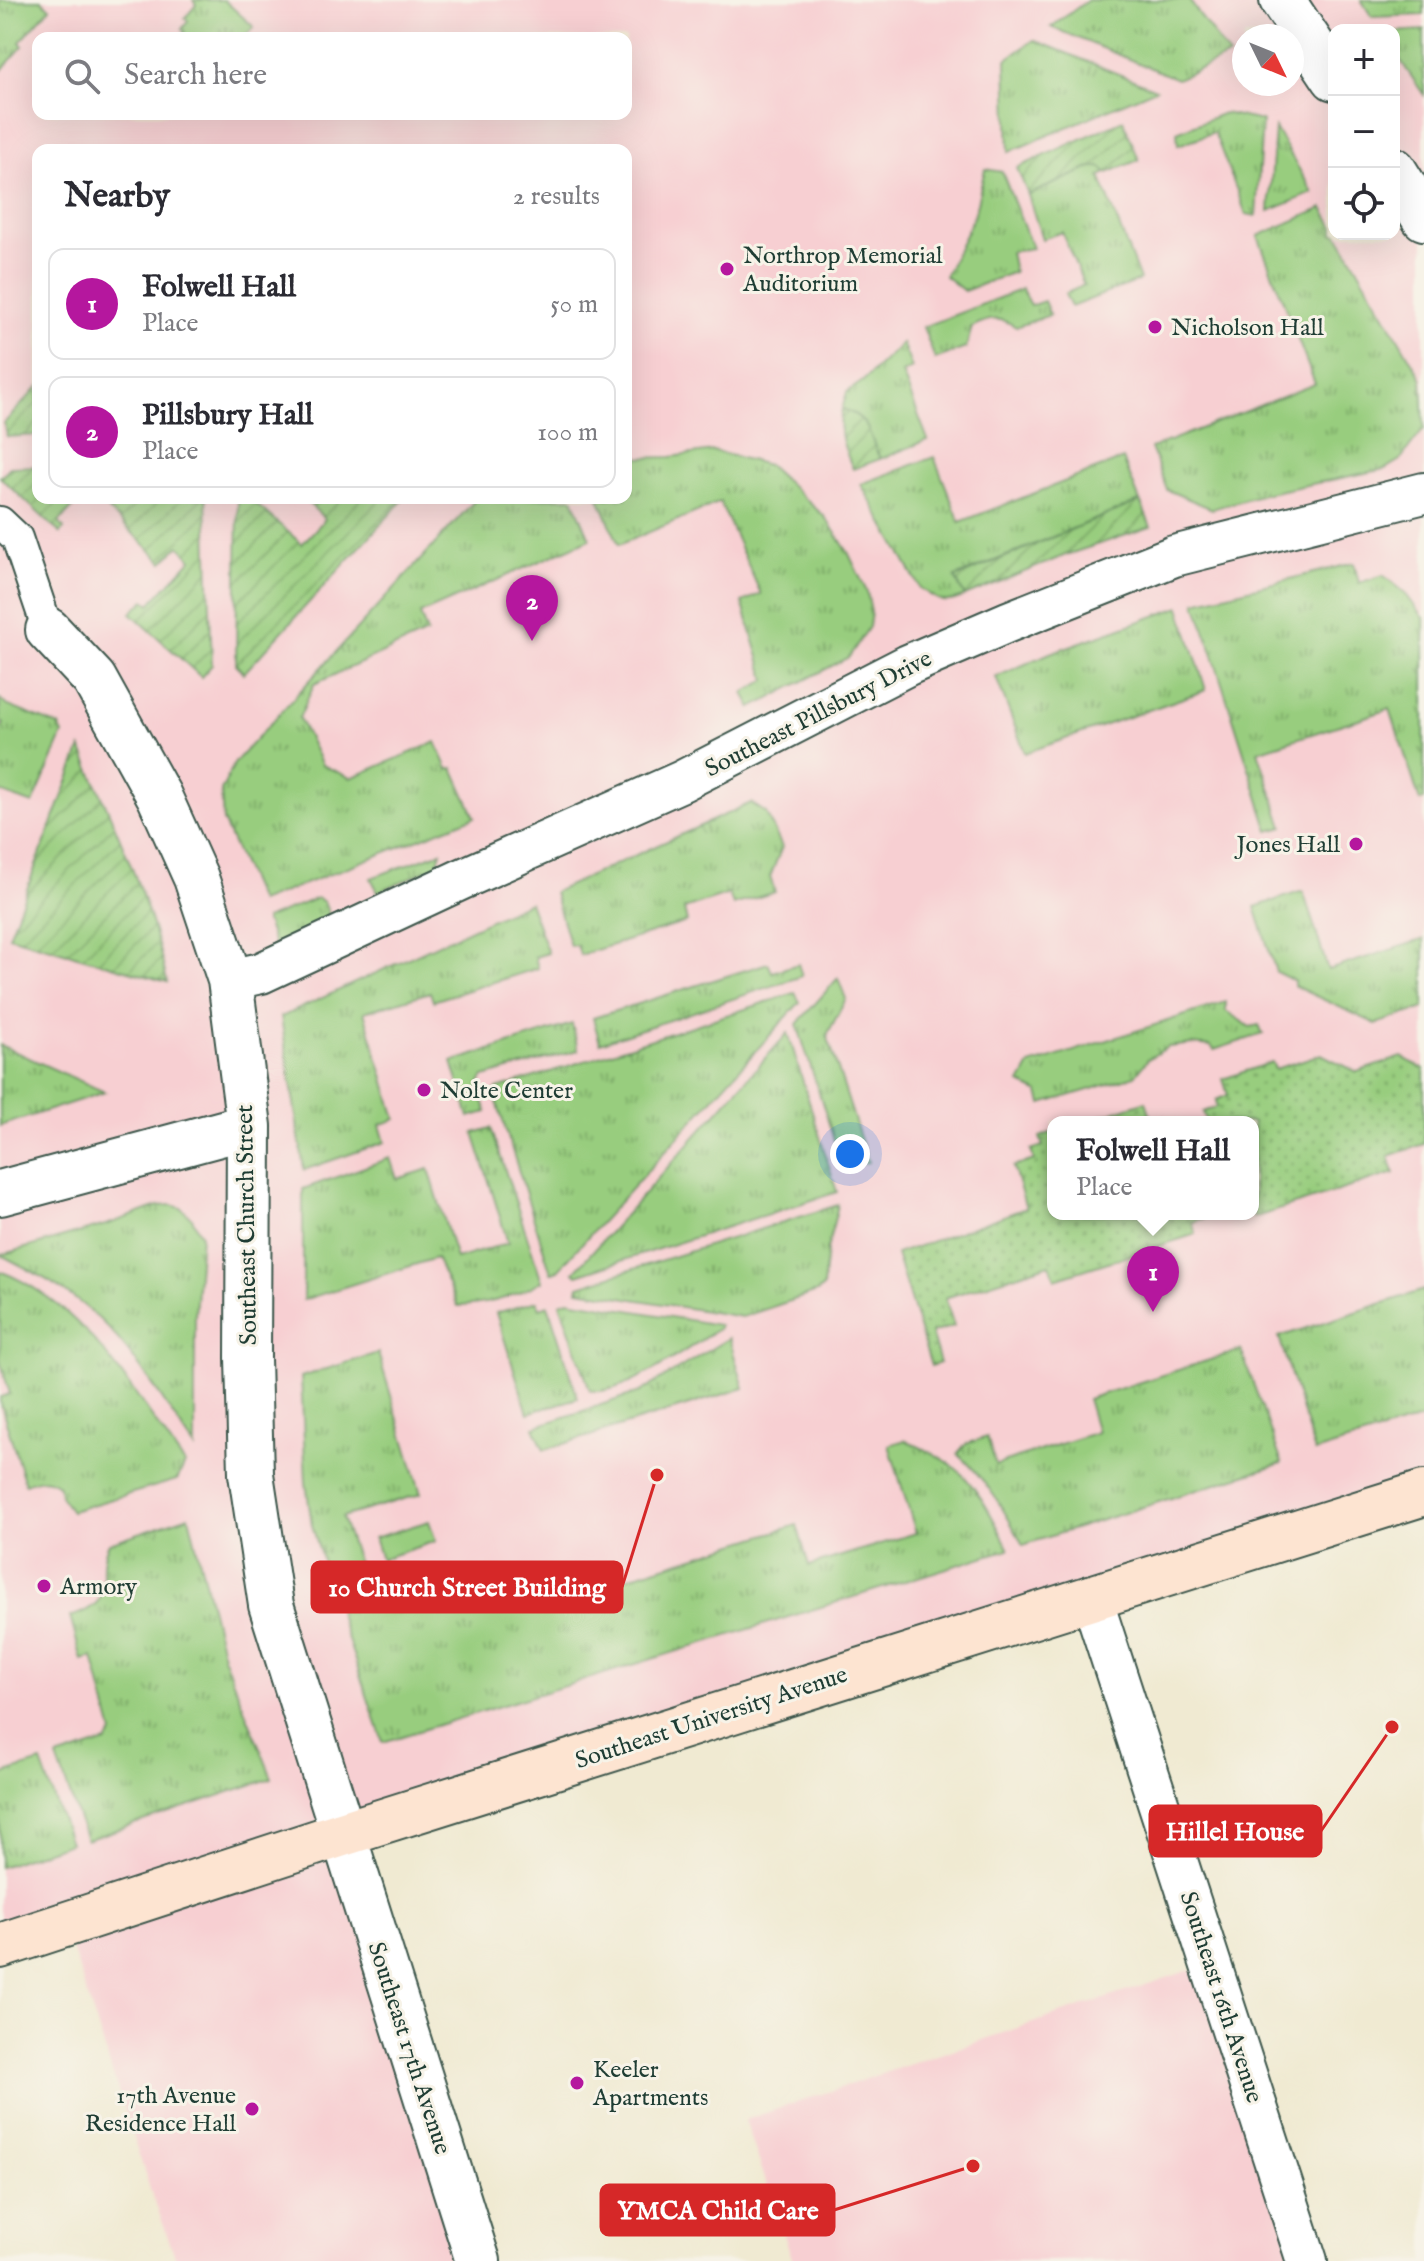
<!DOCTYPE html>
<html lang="en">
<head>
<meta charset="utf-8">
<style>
  body { margin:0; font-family:"IM FELL English",serif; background:#f2f2f3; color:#2b2b33 }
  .controls { position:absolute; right:24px; top:24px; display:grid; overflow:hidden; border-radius:16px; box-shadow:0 8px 32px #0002 }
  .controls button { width:72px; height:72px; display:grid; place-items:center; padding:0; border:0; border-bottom:2px solid #e1e1e2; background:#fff; color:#2b2b33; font:40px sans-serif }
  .compass { position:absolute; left:1232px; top:24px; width:72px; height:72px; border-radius:50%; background:#fff; box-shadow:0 8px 32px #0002; rotate:133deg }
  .you { position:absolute; left:850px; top:1154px; width:28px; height:28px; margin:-20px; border:6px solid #fff; border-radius:50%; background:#1a73e8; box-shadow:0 0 0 12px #1a73e833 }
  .badge { display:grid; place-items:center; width:52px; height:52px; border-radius:50%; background:#b5179e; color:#fff; font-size:26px; font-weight:700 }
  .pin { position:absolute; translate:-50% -66px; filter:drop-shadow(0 2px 4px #0008) }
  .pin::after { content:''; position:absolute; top:42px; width:28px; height:24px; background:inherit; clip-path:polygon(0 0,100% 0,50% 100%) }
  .popup { position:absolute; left:1047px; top:1116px; width:212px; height:104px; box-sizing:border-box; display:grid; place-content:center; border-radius:16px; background:#fff; filter:drop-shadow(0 2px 6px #0005); font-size:26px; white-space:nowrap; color:#7c7c81 }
  .popup b { font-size:30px; color:#2b2b33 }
  .popup::after { content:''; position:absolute; left:50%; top:100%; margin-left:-16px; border:16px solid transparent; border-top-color:#fff }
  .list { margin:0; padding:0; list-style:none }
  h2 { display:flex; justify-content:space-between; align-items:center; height:104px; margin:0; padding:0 32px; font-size:34px }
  h2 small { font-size:26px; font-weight:400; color:#7c7c81 }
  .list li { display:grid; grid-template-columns:52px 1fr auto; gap:24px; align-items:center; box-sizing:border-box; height:112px; margin:0 16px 16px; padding:0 16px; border:2px solid #e1e1e2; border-radius:16px }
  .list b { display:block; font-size:30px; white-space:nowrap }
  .list p { margin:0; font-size:26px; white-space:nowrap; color:#7c7c81 }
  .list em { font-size:26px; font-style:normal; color:#7c7c81 }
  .icon { flex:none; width:44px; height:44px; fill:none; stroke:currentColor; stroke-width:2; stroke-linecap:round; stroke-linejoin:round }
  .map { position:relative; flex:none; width:1424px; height:2261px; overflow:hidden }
  .search { position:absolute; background:#fff; box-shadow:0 8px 32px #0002; left:32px; top:32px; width:600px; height:88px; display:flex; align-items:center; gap:20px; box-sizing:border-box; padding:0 28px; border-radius:16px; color:#7c7c81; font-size:30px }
  .panel { position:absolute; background:#fff; box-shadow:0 8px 32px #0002; left:32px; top:144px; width:600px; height:360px; border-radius:16px }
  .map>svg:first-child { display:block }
  .built { fill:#f7cfd2; fill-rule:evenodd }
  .grass { fill:url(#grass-tufts); stroke:#5c8559; stroke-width:2 }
  .park { fill:url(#park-dots); stroke:#5c8559; stroke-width:2 }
  .garden { fill:url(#garden-furrows); stroke:#5c8559; stroke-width:2 }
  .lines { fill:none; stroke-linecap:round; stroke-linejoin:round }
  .pedestrian-casing { stroke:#3e574c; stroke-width:34 }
  .minor-casing { stroke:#3e574c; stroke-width:44 }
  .tertiary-casing { stroke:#3e574c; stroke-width:48 }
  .secondary-casing { stroke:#3e574c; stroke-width:48 }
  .pedestrian { stroke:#fff; stroke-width:30 }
  .minor { stroke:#fff; stroke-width:40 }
  .tertiary { stroke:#fff; stroke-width:44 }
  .secondary { stroke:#fde4d1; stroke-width:44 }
  .poi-dot { fill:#b5179e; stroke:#f7f3e8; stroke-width:3 }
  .labels { text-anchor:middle; stroke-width:6; stroke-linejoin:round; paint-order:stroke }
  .poi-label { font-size:24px; fill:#1f3d34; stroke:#f7f3e8; text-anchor:start }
  .street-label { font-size:24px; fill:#1f3d34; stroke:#f7f3e8 }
  .leader { fill:none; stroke:#d62828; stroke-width:3 }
  .callout-dot { fill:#d62828; stroke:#f7f3e8; stroke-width:3 }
  .callout { fill:#d62828; stroke:#d62828; stroke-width:3 }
  .callout-label { font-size:26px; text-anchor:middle; font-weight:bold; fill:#fff }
</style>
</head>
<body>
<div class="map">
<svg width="1424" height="2261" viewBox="0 0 1424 2261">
  <defs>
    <pattern id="grass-tufts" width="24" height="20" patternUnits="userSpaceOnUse" patternTransform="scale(2)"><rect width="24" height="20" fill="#98cd7e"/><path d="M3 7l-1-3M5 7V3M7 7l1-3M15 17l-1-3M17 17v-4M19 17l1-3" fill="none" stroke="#7ba868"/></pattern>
    <pattern id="park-dots" width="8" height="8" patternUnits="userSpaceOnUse" patternTransform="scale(2)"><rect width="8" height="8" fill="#98cd7e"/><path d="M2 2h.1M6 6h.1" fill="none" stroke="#7ba868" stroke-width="1.8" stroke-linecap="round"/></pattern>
    <pattern id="garden-furrows" width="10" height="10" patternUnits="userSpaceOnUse" patternTransform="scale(2)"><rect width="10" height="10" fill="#98cd7e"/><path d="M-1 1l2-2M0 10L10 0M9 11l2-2" fill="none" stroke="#7ba868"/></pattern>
  </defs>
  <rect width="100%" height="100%" fill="#f7f3e8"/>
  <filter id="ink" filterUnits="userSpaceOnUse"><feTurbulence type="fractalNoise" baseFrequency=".0125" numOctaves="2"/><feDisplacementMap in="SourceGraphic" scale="16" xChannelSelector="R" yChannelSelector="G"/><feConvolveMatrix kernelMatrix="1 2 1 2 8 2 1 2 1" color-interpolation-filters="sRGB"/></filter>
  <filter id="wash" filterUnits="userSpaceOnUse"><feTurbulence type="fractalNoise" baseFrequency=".006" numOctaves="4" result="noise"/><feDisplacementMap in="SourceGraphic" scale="32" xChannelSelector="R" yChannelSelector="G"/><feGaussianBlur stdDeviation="1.8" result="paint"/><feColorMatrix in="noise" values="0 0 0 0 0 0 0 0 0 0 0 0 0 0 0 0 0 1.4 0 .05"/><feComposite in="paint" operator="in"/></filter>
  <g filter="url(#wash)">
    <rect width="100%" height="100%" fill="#f0ead2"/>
    <!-- built -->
    <path class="built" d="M0,0h1424v1493l-1082,341 136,427h-301l-27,-72 -85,-262 -65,19zM1334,30h60v204h-60zM1244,36h48v48h-48zM38,38h588v76h-588zM38,150h588v348h-588zM1053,1122h200v92h-200z
      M1211,1963l96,298h-514l-48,-141z"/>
    <!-- grass -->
    <path class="grass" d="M0,0h41l9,8 -30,34 3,4 -23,26z
      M193,0h31l30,27 -11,11h-63l5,-6 -3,-3 6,-8 -3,-3 11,-13z
      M1088,0h101l40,56 -52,23 -126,-52z
      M1361,0h63v15l-52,2z
      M1424,30v65l-30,-44v-19z
      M1034,40l122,49 -147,63 -3,-92z
      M1224,113l38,8 -6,95 -10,-2 -32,-82 -36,13 -1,-13z
      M1275,128l38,65 -44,18z
      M1092,167h10l5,6 -7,3 40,104 -69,27 -6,-13 19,-9 -22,-53 -20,7 -14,-44z
      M985,169l17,3 30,76 -22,4 4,20 -50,19 -19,-15 29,-60z
      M1323,208l11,19v7h4l84,145 2,50 -24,31 -15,9 -122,25 -51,15 -45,-19 -16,-42 164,-64 -57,-148z
      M1022,289l8,17 14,-5 6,14 -34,12c-16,-11 -27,-9 -44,0l-6,21 -31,11 -12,-32z
      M902,343l10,25 -10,5 26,67 -48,19c-11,-22 -11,-42 -38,-50l5,-17 16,-11z
      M713,451l55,14 57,52 23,35 19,40 4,20 -2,15 -20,30 -97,51 -8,-15 22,-13 -24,-78 19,-8 -41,-92 -101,43 -20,-47h27v-40l45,-1z
      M934,457l26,65 163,-63 17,42 -185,76 10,19c-21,10 -27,5 -45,-8l-59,-104z
      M477,498h96l17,41 -170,75 7,19 -113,51 -15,34 23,47 29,13 85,-36 12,27 5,-1 22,49 -216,85 -36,-81 -2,-30 14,-29z
      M1354,563l5,20 24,-8 21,17 20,26v182l-4,1 -30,-92 -132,42 25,76 -14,4 -73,-229z
      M1180,607l26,83 -181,63 -29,-76 54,-24z
      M0,699l6,6 53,21 4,8 -30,70 -33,-12v-63l4,-5 -4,-3z
      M751,803l15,10 16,34 -12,30 5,15 -42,13 -4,-11 -45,15 3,13 -107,33 -3,-10 -7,1 -16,-54z
      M441,852l-4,14 -59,26 -7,-14z
      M1303,891l25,79 96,-31v69l-48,16 -82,-38v-5l-18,-9 -21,-65z
      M317,898l7,4 7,18 -56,27 -10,-28z
      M529,902l19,51 -13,4 3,11 -105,33 -3,-9 -66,20 32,107 -16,6 5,17 -81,28 -23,-153z
      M768,963l4,9 26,-8 4,12 -202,67 -7,-25z
      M838,978l8,21 -19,36 41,127 -25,6 -46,-144z
      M795,993l5,9 -242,268 -7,3 -57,-180 3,-4z
      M1226,1002v9l24,16 9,-2 4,9 -49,16 -3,-4 -18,-2 -25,3 -20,12 -13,17 -93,28 -3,-11 -19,-10 10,-18z
      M572,1024l6,26 -94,27 -6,9 9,26 -18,5 -17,-55z
      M788,1033l49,159 -260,83 -3,-3z
      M0,1045l105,47 -105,34z
      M491,1128l51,153c-25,15 -55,24 -84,25l-22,-48 -133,42v-111l87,-31 7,21 32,-10 27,90 52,-16 -34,-110z
      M171,1205l10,3 11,10 9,17 -6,81v132c-30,-43 -58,-93 -96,-129 -29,-28 -63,-46 -98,-64l108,-31 49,-18z
      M838,1205l-11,45 -4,37 -6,5 -75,25 -164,-27 1,-4z
      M0,1271c86,33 133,123 185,193l-8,16 -106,31 -11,-15 -1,-10c-11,-10 -21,-7 -34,-2l-25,-82v-5l10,-3 -10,-33z
      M1424,1290v128l-109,34 -36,-115z
      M568,1300l151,25v3c-24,16 -102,72 -129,62l-30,-87z
      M537,1301l3,7 8,-3 30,93 -50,15 -32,-100z
      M729,1338l15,50 -200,62 -10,-23 106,-35z
      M1241,1350l41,113 -259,82c-18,-34 -36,-65 -65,-91l8,-10 21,-7 9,28 101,-33 -10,-33z
      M378,1353l43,141 -79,23 16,47 -31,13 -15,-52 -6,-42 -5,-106z
      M905,1440c14,7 32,14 45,24 27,19 44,56 59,85l-626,193 -45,-131 38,-18 37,-5 21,-6 7,7h9l6,18 40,-12 3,7 22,-7 -2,-8 38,-12 7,22 233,-72 12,41 107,-33 -27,-88z
      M189,1516l34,140 49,122 -186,62 -29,-82 50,-16 6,-9 -20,-76 -11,3 -12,-43c54,-17 21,-40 39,-74z
      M429,1521l7,20 -55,18 -7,-21z
      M41,1762l29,81 -70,24v-92z"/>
    <!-- park -->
    <path class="park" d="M1321,1054l36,18 45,-15 22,12v75l-35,12 5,17 -141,45v-96h-46l-4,-10 14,-5 -1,-7 12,-5 -5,-16 49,-17 3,7z
      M1146,1101l6,19 12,-4 2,6h-82z
      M1053,1132v82h154l1,3 -16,5 4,12 -141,45 -5,-15 -105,34 9,28 -23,7 9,30 -9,3 -35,-112 130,-46 -13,-41 21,-7 -3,-10 12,-4 -3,-9z"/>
    <!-- garden -->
    <path class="garden" d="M1123,120l16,40 -32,13 -6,-6h-9l-64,28 -11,-27z
      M38,387v48l-31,2 -3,-14z
      M842,409c30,9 26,26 38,50l-27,10c-9,-21 -16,-37 -11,-60z
      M38,466v32h44l-23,24 5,7 -4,4 -60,-56 10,-10z
      M105,498h101l6,167 -11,12 -70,-64 14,-13 5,4 42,-45 -13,-13 -16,16 -62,-59z
      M238,498h11l53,46 23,-25 -22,-21h102l-161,175 -8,-8z
      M1140,501l11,26 -85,28 -101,41 -10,-18z
      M81,748c33,76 69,153 86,234l-158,-46z"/>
  </g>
  <g filter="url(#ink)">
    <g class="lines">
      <defs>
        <path id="pedestrian" d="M0,522l17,16 31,92"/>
        <path id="minor" d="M230,980l31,-7 199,-93 222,-99 226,-116 100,-43 166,-66 250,-63
          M1091,1596l216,665"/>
        <path id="tertiary" d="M1282,0l52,78
          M1394,170l30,48
          M48,630l46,49 65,117 37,82 34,102 19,146 -1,232 3,116 20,131 207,656
          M0,1193l249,-67"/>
        <path id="secondary" d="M0,1946l342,-112 1082,-341"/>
      </defs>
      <!-- pedestrian casing -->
      <use href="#pedestrian" class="pedestrian-casing"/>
      <!-- minor casing -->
      <use href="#minor" class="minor-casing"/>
      <!-- tertiary casing -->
      <use href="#tertiary" class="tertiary-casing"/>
      <!-- secondary casing -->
      <use href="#secondary" class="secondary-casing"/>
      <!-- pedestrian -->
      <use href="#pedestrian" class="pedestrian"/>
      <!-- minor -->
      <use href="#minor" class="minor"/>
      <!-- tertiary -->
      <use href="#tertiary" class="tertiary"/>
      <!-- secondary -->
      <use href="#secondary" class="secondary"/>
    </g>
  </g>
  <!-- markers -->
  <g class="poi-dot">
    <circle cx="727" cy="269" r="8"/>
    <circle cx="1155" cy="327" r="8"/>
    <circle cx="1356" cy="844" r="8"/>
    <circle cx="424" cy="1090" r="8"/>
    <circle cx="44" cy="1586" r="8"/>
    <circle cx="577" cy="2083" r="8"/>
    <circle cx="252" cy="2109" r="8"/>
  </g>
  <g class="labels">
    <!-- poi labels -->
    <g class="poi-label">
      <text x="743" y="263">Northrop Memorial<tspan x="743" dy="28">Auditorium</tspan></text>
      <text x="1171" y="335">Nicholson Hall</text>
      <text x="1340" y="852" text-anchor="end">Jones Hall</text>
      <text x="440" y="1098">Nolte Center</text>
      <text x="60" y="1594">Armory</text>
      <text x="593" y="2077">Keeler<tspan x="593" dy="28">Apartments</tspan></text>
      <text x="236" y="2103" text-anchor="end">17th Avenue<tspan x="236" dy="28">Residence Hall</tspan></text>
    </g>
    <!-- street labels -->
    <g class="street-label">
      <text transform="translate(818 713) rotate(-27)" y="8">Southeast Pillsbury Drive</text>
      <text transform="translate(246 1225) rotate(-91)" y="8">Southeast Church Street</text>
      <text transform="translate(711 1717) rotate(-18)" y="8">Southeast University Avenue</text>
      <text transform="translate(1222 1997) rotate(72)" y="8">Southeast 16th Avenue</text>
      <text transform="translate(410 2048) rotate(72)" y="8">Southeast 17th Avenue</text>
    </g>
  </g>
  <!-- callouts -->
  <path class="leader" d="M657 1475L622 1587M1392 1727L1321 1831M973 2166L834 2210"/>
  <g class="callout-dot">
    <circle cx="657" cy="1475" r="8"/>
    <circle cx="1392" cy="1727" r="8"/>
    <circle cx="973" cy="2166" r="8"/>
  </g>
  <g class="callout">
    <rect x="312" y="1562" width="310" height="50" rx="8"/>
    <rect x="1150" y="1806" width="171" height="50" rx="8"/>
    <rect x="601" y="2185" width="233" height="50" rx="8"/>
  </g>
  <g class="callout-label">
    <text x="467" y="1596">10 Church Street Building</text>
    <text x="1235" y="1840">Hillel House</text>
    <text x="718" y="2219">YMCA Child Care</text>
  </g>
</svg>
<div class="controls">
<button>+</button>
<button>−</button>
<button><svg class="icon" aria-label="locate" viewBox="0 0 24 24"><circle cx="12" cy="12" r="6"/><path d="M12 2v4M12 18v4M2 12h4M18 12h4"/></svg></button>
</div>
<svg class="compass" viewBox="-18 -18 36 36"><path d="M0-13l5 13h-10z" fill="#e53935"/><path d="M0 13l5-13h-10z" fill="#7c7c81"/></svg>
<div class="you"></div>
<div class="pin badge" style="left:1153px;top:1312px">1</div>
<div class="popup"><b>Folwell Hall</b>Place</div>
<div class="pin badge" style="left:532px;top:641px">2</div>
<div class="search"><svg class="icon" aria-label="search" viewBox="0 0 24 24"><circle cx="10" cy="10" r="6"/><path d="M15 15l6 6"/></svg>Search here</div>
<section class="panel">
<h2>Nearby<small>2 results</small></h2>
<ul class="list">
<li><span class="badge">1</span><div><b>Folwell Hall</b><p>Place</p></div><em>50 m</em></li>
<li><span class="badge">2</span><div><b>Pillsbury Hall</b><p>Place</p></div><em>100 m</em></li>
</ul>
</section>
</div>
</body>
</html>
